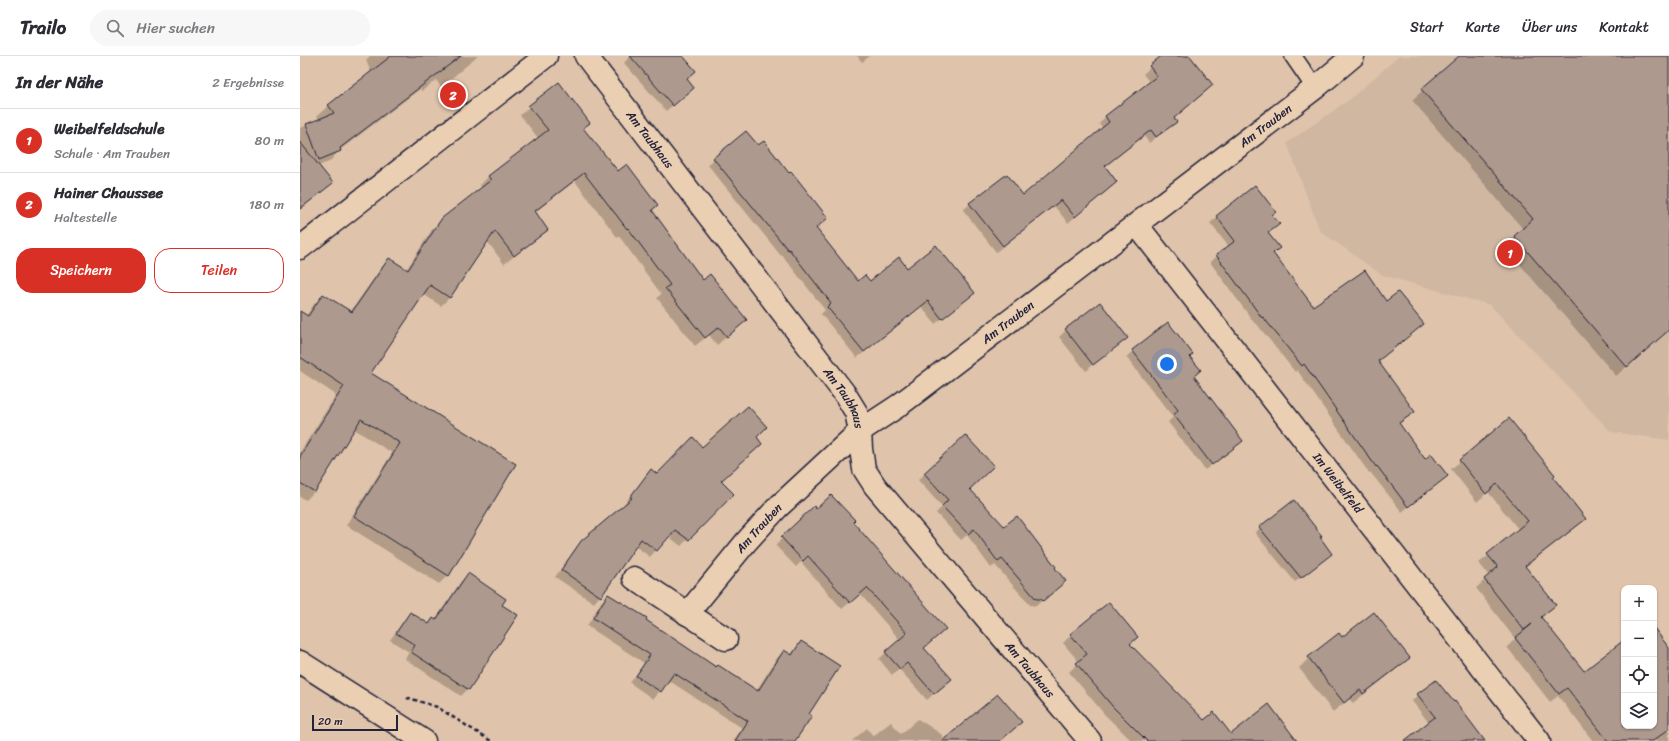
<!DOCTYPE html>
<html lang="de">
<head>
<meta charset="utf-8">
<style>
  body { margin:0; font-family:Sriracha,sans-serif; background:#f7f7f7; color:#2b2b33 }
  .controls { position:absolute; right:12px; bottom:12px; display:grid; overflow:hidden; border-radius:8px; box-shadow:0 1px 3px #0004 }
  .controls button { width:36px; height:36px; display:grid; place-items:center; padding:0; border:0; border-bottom:1px solid #e1e1e2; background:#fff; color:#2b2b33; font:20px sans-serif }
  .scale { position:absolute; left:12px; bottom:10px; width:86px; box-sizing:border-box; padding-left:4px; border:2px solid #22223b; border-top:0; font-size:11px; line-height:14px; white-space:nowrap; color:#22223b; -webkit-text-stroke:3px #ebcfb2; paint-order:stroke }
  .you { position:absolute; left:867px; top:308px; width:14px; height:14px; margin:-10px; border:3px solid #fff; border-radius:50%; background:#1a73e8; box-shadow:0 0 0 6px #1a73e833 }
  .badge { display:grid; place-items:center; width:26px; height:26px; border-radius:50%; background:#d93025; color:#fff; font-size:13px; font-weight:700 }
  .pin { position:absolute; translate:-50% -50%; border:2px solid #fff; box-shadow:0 1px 4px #0006 }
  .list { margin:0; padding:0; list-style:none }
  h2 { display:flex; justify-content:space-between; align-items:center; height:52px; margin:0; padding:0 16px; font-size:17px }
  h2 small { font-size:13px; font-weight:400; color:#7c7c81 }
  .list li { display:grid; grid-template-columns:26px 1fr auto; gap:12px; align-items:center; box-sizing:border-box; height:64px; padding:0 16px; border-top:1px solid #e1e1e2 }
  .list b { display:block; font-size:15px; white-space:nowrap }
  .list p { margin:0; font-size:13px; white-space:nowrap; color:#7c7c81 }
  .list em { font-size:13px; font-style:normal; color:#7c7c81 }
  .actions { display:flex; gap:8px; padding:12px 16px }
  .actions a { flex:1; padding:9px 0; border:1px solid #d93025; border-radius:16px; text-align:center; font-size:14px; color:#d93025 }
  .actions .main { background:#d93025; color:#fff }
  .icon { flex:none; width:22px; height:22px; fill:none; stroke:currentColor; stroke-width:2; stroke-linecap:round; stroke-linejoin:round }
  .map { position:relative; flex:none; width:1369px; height:685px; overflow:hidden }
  header { display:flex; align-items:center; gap:24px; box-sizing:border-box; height:56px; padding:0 20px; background:#fff; border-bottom:1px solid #e1e1e2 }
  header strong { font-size:19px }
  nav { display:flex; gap:22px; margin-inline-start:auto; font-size:14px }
  .search { width:280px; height:36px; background:#f7f7f7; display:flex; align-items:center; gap:10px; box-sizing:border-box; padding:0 14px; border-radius:22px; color:#7c7c81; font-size:15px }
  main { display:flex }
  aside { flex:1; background:#fff }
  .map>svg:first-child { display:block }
  .built { fill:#d0b7a2 }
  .shadow { fill:#0003 }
  .building { fill:#ad998d; stroke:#22223b }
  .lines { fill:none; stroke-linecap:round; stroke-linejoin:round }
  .service-casing { stroke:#22223b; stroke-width:19 }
  .minor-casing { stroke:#22223b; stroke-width:25 }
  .tertiary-casing { stroke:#22223b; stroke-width:25 }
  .secondary-casing { stroke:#22223b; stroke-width:25 }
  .path { stroke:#22223b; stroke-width:2.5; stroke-dasharray:4 3; stroke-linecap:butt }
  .service { stroke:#ebcfb2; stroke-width:16 }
  .minor { stroke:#ebcfb2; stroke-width:22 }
  .tertiary { stroke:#ebcfb2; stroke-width:22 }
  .secondary { stroke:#ebcfb2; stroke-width:22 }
  .labels { text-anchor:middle; stroke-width:3; stroke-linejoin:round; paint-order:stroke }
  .street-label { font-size:12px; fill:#22223b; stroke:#ebcfb2 }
</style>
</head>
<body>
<header>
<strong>Trailo</strong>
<div class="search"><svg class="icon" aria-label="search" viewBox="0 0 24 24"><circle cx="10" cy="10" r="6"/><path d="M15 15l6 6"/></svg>Hier suchen</div>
<nav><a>Start</a><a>Karte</a><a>Über uns</a><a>Kontakt</a></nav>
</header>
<main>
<aside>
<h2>In der Nähe<small>2 Ergebnisse</small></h2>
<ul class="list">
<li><span class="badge">1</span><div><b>Weibelfeldschule</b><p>Schule · Am Trauben</p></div><em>80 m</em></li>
<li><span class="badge">2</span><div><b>Hainer Chaussee</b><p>Haltestelle</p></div><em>180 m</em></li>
</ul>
<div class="actions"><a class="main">Speichern</a><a>Teilen</a></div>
</aside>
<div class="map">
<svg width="1369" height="685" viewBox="0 0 1369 685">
  <rect width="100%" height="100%" fill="#dfc4ab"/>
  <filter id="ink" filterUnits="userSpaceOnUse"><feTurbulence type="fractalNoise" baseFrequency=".025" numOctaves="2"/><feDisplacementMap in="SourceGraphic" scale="8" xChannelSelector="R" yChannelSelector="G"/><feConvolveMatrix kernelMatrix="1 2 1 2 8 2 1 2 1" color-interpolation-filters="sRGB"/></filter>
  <g filter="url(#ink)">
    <!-- built -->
    <path class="built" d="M1099,0h270v384l-58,-8 -121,-127 -108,-30 -62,-44 -33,-88 63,-44z"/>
    <!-- shadow -->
    <path class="shadow" d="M70,0h108l-37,31 -5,-7 -14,11 -2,-2 -80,61 -11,12 -11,4 13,17 -31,27v-82l20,-8 -3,-4 11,-10 43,-33 -5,-13z
      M330,0h54l-1,1 3,37 -20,17 -42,-48z
      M557,0h13l-8,6z
      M863,0h26l-16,62 2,4 -26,21 -5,-7 -40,31 5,21 -41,35 -14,-17 -58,46 -33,-42 7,-6 53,-8 80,-67 -4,-5 6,-7 45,-34 -7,-9z
      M1161,0h208v274l-53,46 -112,-130 19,-17 -111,-129z
      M229,51l59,16 -5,5 68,82 52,71 43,39 -29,25 -8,-10 -14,11 -38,-48 4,-4 -42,-58 -2,1 -42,-56 -41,32 13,17 -9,8 -34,26 -17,-23 -38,57 -8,8 -18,-12 -54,79 146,91 -67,111 -9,9 -93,-59 46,-72 -38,-24 -40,63 -8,8 -6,-3v-45l36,-57 -36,-24v-59l6,4 8,-12 9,-9 27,17 31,-44 8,-9 17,11 27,-42 10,-10 39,-30 -2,-3 9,-9 49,-38 -18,-23z
      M414,103l101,69 43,55h12l37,-14 60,30 -32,25 -14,-18 -64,52 -36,-44 4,-4 -43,-55 -1,1 -73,-91z
      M954,130l24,38 -10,10 4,20 41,54 73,-5 37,21 -46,37 37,51 -15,12 26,36 22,16 -45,36 -32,-40 -1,1 -72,-103 -2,2 -39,-49 -1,1 -45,-62 19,-15 -19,-24z
      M868,267l21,34 4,20 49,64 -37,29 -37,-48 5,-5 -47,-60z
      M766,274l61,8 -38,29 1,1 -4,3 -27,-34z
      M1209,364l75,99 -8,8 -51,40 30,38 -15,13 44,54 40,-31v85h30v-96l15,19v92h-76l-35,-45 -8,6 -43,-55 8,-8 -39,-51 13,-12 -10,-13 40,-33 -31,-38 -11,10 -26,-33z
      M665,380l4,53 35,38 50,41 4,19 -22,19 -6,-1 -35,-40 -4,3 -24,-33 -6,5 -25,-27 6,-6 -24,-27z
      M456,381l-36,44 13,13 -52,52 -13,-10 -18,21 -15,-11 -35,50 -6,7 -39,-26 20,-28 51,-44 -2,-1 27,-34 6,5 45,-27z
      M514,452l2,3 36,11 92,163 -17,15 -28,-31 -7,6 -13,-16 21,-19 -40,-46 -18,15 -41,-47 -5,5 -21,-22z
      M960,472l58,9 7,22 -30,23 -40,-49z
      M168,518l33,31 15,10 -48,74 -7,7 -56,-37 4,-7 -19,-12 14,-20 6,-7 18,11 5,-5 2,1 26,-39z
      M308,539l108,73 40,23 21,-33 7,-7 6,4 11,-13 6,72 -13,27h-61l9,-13 -74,-48 -15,19 -23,-16 14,-20 -57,-37 14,-24z
      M771,579l66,2 -8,8 75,76 27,14 63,6h-162l-27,-26 -36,-43 10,-10 -16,-19z
      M1042,582l66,20 -10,10 -45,35 -4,-4 -16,13 -34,-44 10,-10z
      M1118,639l66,46h-78l23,-18 -17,-22z
      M618,663l23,15 4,6 66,-8 -11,9h-148l15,-13 6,8 18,-14 10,12z"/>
    <!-- building -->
    <path class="building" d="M91,0h70l-121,92 1,3 -22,9 -13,-36 28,-11 -6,-8z
      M330,0h53l13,15 -9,8 7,9 -21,18z
      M861,0h29l23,29 -39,33 3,4 -21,15 -5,-7 -46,36 12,16 -42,35 -14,-17 -58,46 -34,-43 38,-29 16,21 86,-73 -4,-6 52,-40 -8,-10z
      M1159,0h210v274l-42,37 -113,-131 19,-17 -112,-130z
      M259,26l31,41 -7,5 35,43 9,-7 31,41 -6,5 51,70 7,-6 37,46 -20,17 -8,-10 -14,11 -40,-50 5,-3 -42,-57 -1,1 -43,-56 -49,38 13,19 -34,26 -19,-25 -45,67 -20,-13 -59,88 145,91 -67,112 -95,-60 46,-73 -39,-24 -46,73 -15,-9v-27l44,-70 -44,-29v-46l8,5 15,-22 29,18 37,-54 19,12 34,-52 49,-38 -3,-4 60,-46 -20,-24z
      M446,75l12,14 6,-4 25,32 2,-2 37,47 -12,10 42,53 7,-6 5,6 29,-24 8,11 29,-23 39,48 -33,26 -14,-18 -64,51 -37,-45 4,-4 -42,-54 -1,1 -75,-92z
      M0,86l33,41 -33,26z
      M955,129l21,27 -4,3 8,9 -12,9 12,15 -7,5 40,53 52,-36 21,31 12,-9 26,32 -46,37 37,51 -16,11 26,36 6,-5 17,22 -40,31 -31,-41 -1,1 -72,-103 -2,2 -39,-49 -1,1 -46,-63 19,-14 -19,-25z
      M800,246l28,36 -35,27 -28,-36z
      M868,266l25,32 -3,3 11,13 -7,6 49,65 -31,24 -38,-50 4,-5 -46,-60z
      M448,350l19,21 -10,10 5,7 -41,37 13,13 -45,46 -14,-10 -18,21 -16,-12 -40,58 -40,-27 20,-29 51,-43 -2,-1 21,-28 6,5 36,-37 9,10z
      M1209,362l46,57 -2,2 33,42 -61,47 31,39 -15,12 43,54 40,-31v86h30v-98l15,20v81l-16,12h-45l-41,-53 -8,6 -44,-56 17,-14 -8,6 -40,-51 14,-12 -11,-13 41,-33 -31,-37 -11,10 -27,-34z
      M665,379l29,31 -24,23 34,37 13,-10 39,51 -1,1 11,13 -23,20 -2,-2h-5l-34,-40 -4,3 -24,-33 -6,5 -26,-28 6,-6 -24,-27z
      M531,439l24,25 -2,2 93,107 -22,19 28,31 -18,15 -27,-31 -7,6 -15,-17 22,-19 -40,-45 -17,15 -42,-47 -5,5 -22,-24 33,-31 2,3z
      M994,444l28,36 -2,1 12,17 -31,24 -42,-51z
      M168,517l38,26 -4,6 16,10 -49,75 -58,-38 4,-7 -19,-12 14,-21 19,12 4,-6 3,2z
      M308,538l39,24 -1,2 70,47 2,-2 40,26 26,-41 8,5 9,-14 39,25 -31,48 3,2 -17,25h-60l13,-20 -74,-48 -13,19 -25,-16 14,-21 -57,-37z
      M809,546l29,35 -8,7 74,76 10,-8 17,22 38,-30 28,37h-150l-34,-34 -37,-44 11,-9 -17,-20z
      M1074,556l36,46 -47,36 -3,-4 -16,13 -36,-46 31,-24 3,4z
      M1136,624l18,22 1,-1 30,40h-81l31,-24 -18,-23z
      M698,638l24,28 -22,19h-58z"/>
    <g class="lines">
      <defs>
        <path id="service" d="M993,0l22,32"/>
        <g id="minor">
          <path id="s1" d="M286,0l259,338 11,18 4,19 1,18 3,20 11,17 215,255"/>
          <path id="s2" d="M837,169l402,516"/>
          <path d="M334,522l92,61"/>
          <path id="s3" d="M387,558l59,-72 31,-34 83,-77 38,-25 417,-318 38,-32"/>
        </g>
        <path id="tertiary" d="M0,192l246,-192"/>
        <path id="secondary" d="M0,606l124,79"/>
      </defs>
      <!-- service casing -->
      <use href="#service" class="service-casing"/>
      <!-- minor casing -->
      <use href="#minor" class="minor-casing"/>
      <!-- tertiary casing -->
      <use href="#tertiary" class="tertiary-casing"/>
      <!-- secondary casing -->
      <use href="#secondary" class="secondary-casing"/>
      <!-- path -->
      <path class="path" d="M107,643l2,-1 28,9 54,34"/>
      <!-- service -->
      <use href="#service" class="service"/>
      <!-- minor -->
      <use href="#minor" class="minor"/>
      <!-- tertiary -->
      <use href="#tertiary" class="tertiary"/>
      <!-- secondary -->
      <use href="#secondary" class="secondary"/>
    </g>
  </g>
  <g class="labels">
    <!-- street labels -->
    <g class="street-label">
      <text dy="4" stroke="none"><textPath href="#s3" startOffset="760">Am Trauben</textPath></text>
      <text dy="4" stroke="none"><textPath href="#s1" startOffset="105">Am Taubhaus</textPath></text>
      <text dy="4" stroke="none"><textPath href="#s3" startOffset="436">Am Trauben</textPath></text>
      <text dy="4" stroke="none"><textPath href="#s1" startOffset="429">Am Taubhaus</textPath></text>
      <text dy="4" stroke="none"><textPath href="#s2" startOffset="327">Im Weibelfeld</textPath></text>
      <text dy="4" stroke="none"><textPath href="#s3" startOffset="112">Am Trauben</textPath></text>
      <text dy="4" stroke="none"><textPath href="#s1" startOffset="765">Am Taubhaus</textPath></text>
    </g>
  </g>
</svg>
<div class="controls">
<button>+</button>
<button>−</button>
<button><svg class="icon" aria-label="locate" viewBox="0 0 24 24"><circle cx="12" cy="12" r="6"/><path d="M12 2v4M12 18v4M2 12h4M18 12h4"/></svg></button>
<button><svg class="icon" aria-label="layers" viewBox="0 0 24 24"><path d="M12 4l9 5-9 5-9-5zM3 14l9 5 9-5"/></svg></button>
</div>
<div class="scale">20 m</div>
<div class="you"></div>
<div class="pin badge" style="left:1210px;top:197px">1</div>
<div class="pin badge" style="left:153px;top:39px">2</div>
</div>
</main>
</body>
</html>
